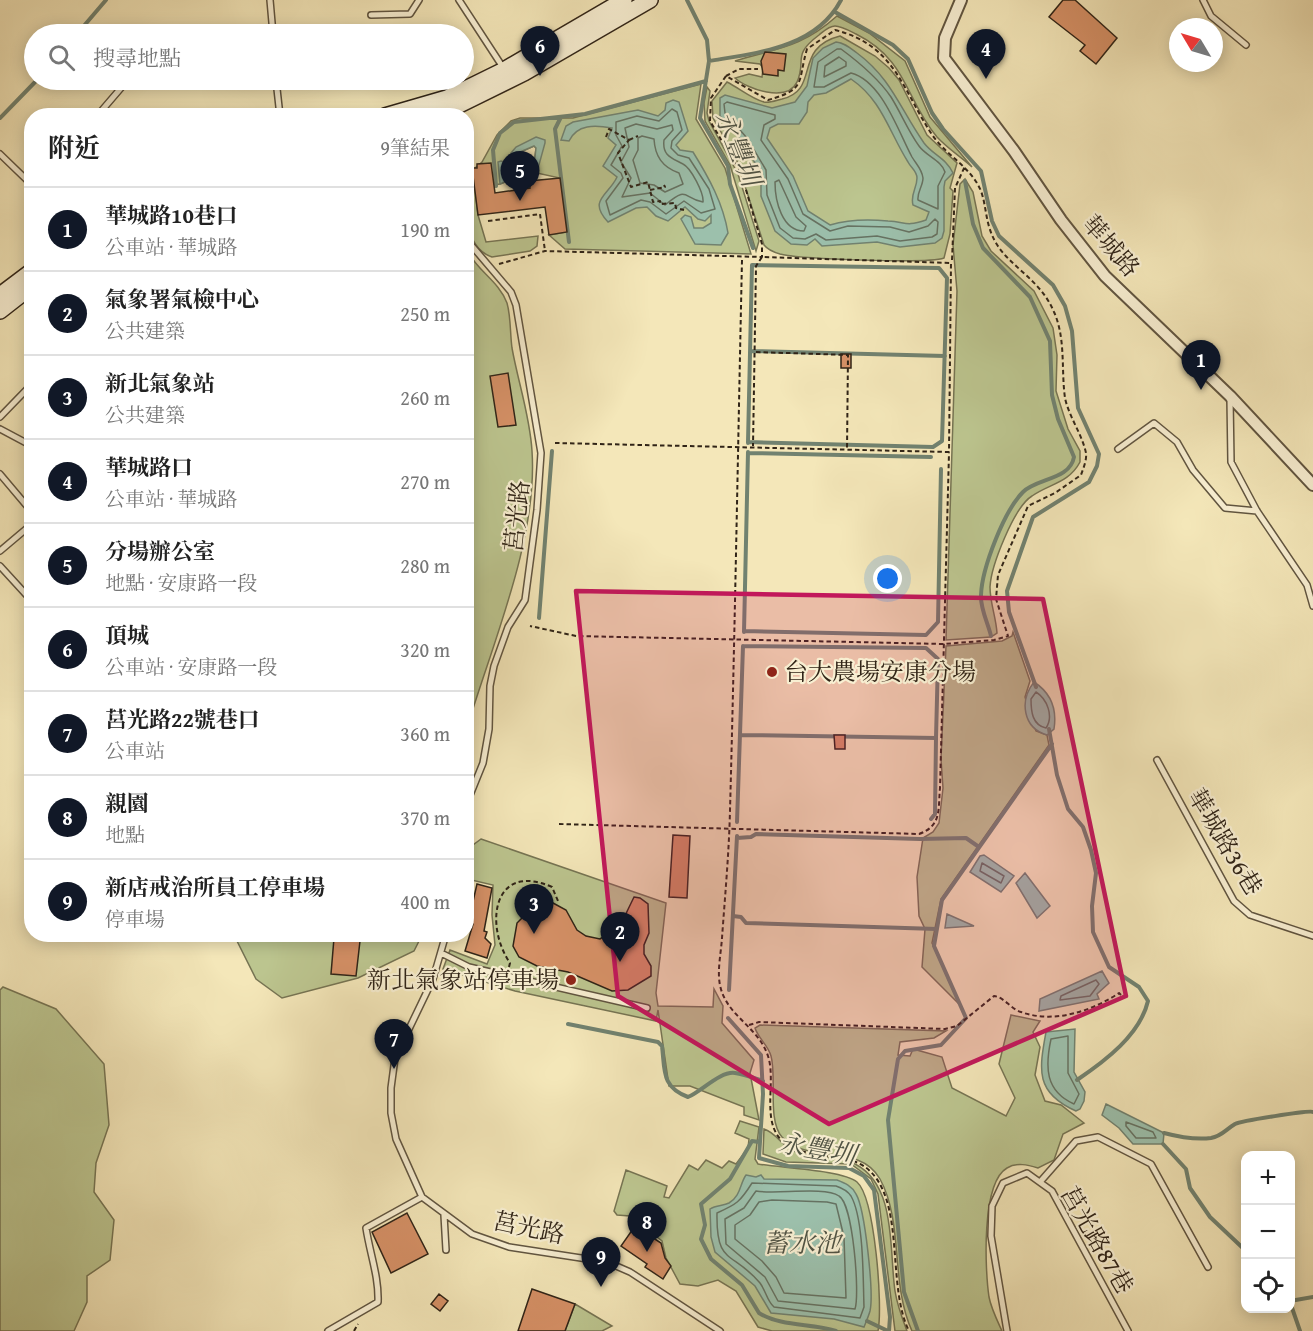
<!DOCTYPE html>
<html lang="zh-TW">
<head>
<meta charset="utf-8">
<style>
  body { margin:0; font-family:"Gentium Book Plus","Noto Serif TC",serif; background:#f6f6f6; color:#222 }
  .controls { position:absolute; right:18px; bottom:18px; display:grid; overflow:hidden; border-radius:12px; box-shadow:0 3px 15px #0003 }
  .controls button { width:54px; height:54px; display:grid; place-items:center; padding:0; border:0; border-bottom:2px solid #e0e0e0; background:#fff; color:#222; font:30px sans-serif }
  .compass { position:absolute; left:1169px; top:18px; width:54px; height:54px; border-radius:50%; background:#fff; box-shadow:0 3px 15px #0003; rotate:308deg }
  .you { position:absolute; left:888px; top:579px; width:21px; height:21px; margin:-15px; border:4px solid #fff; border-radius:50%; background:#1a73e8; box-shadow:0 0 0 9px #1a73e833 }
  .badge { display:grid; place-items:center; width:39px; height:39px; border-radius:50%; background:#111827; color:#fff; font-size:20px; font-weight:700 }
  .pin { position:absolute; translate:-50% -50px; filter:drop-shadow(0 2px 3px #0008) }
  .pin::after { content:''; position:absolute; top:32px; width:21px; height:18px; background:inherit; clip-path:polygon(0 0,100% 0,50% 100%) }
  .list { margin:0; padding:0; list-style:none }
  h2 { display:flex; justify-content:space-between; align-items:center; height:78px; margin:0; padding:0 24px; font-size:26px }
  h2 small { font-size:20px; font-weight:400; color:#767676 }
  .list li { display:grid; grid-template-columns:39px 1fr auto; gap:18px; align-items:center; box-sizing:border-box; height:84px; padding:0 24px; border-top:2px solid #e0e0e0 }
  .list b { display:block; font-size:22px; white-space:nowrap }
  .list p { margin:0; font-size:20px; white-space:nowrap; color:#767676 }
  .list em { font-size:20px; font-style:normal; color:#767676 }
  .icon { flex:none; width:33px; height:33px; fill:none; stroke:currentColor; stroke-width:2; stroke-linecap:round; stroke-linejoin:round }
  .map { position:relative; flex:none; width:1313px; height:1331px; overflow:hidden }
  .search { position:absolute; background:#fff; box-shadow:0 3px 15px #0003; left:24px; top:24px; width:450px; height:66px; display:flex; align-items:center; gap:15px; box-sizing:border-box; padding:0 21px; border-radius:33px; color:#767676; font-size:22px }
  .panel { position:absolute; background:#fff; box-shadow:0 3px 15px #0003; left:24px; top:108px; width:450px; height:834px; border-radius:24px }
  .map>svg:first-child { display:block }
  .green { fill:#bcc58f; stroke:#767453; stroke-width:1.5 }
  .water { fill:#9cc0ac; stroke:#718270; stroke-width:1.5; fill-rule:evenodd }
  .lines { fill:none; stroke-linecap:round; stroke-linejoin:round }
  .shore { stroke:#667262; stroke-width:1.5 }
  .stream { stroke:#718270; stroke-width:4 }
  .building { fill:#d59066; stroke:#302417; stroke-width:1.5 }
  .lane-casing { stroke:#615540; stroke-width:8 }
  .street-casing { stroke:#615540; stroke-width:14 }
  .secondary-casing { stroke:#302417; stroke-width:18 }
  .path { stroke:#302417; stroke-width:2; stroke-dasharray:4.5 3; stroke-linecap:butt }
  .lane { stroke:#f8efd2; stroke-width:5 }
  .street { stroke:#f8efd2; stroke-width:10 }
  .secondary { stroke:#f8efd2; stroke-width:15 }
  .marked { fill:#c2185b; fill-opacity:0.2; stroke:#c2185b; stroke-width:4.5; stroke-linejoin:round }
  .poi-dot { fill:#8f2418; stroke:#f8efd2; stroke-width:2 }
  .labels { text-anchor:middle; stroke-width:4.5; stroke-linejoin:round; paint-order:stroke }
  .street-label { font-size:24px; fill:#302417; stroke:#f8efd2 }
  .poi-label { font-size:24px; fill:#302417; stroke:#f8efd2; text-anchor:start }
  .water-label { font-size:26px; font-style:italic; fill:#505344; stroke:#f8efd2 }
</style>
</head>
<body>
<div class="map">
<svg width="1313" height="1331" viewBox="0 0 1313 1331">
  <rect width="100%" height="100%" fill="#f4e7b9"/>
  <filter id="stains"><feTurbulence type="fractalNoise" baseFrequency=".00333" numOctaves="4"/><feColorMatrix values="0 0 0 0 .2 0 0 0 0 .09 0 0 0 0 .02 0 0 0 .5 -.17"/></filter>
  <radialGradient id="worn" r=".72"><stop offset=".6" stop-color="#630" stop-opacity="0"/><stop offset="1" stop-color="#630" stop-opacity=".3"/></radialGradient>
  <!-- green -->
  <path class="green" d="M837,16l32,17 36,28 25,56 42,50c-11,-10 -25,-19 -35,-30 -32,-38 -29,-77 -81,-103 -6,-3 -15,-8 -21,-8 -6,0 -11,5 -16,9 -28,21 -12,25 -22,47 -10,21 -50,7 -62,-4l14,-4 13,3 1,-9 -3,-4 -25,-3c43,-13 66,-13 102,-45z
    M840,36l35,20 14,12 10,12 28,55 30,28 -7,25 3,3 -3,43 -6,24c-16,6 -144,1 -164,-4 -7,-2 -12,-4 -16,-9l-28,-87 -23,-40 -1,-17 15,-19c12,6 25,17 37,20 6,1 13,-2 18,-3 39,-9 10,-51 58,-63z
    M701,84l-5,35 29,49 26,86 -186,-5 -16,-14 18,-3 -7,-54 -23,-5 -4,1 3,-26 -2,-2 -14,6 -3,25 -17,7 -25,4 3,27 8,27 52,-6 -1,10 -7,5 -38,6c-30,-10 -28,-57 -25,-82l15,-13 15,-27 14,-14 9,-3h53z
    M707,87l3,4 -3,22 2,8 29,53 21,67 -3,10 -26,-86 -25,-44 -1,-18z
    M965,179l8,13 9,44 9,15 43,40 19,37 4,27 -1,36 12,38 12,22v11c-11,21 -31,22 -48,34 -18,11 -41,70 -42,91 0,16 6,30 7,46l-6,4 -45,3 11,-349 -4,-46 7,-61z
    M467,250c9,20 32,31 40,53 4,14 3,31 5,45 6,34 18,68 20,103 6,88 -40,193 -65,277z
    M1013,632l17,49 -5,16 11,34 11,4 2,10 -108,154 -9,44 27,61 -37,-37 3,-38 -6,-13 -2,-39 6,-39 10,-6 6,-9 4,-35 -2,-29 5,-113 56,-5 10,-5z
    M481,839l185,64 -10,90 2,13 55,1 1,-18 9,17 -1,17 32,37 -4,13 9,47 -15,-5v-8l-54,-21h-21l-11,-76 -2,11 -141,-30 -72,-22 7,-19 37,14 8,-19 -3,-30 1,-30 -26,-6 2,-31z
    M234,935h188l-8,16 -56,27 -76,20 -26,-19z
    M3,987l53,22 48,55 5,61 -13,38 -2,29 20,28 -4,40 -23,16v26l-13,29h-74v-341z
    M1011,1015l29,6 -7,11 7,15 -5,28 10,26 16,4 23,18 -21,11 -9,26 -16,8c-10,-3 -21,-6 -31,0 -26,15 -22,102 -18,129 2,11 8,23 13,34h-90c-22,-48 -8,-108 -32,-152 -21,-37 -72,-14 -98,-42 -15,-17 -5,-60 -11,-81 -3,-11 -13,-18 -16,-28l5,-3 186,6 -12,7 -34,4 -2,13 12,1 3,-7 29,8 10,31 54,28 9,-18 -16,-34z
    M740,1121l19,6 -4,32 3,5c23,4 85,6 99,18 18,16 26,125 21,149h-106l-14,-4 -22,-36 -18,-11 -20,6 -18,-2 -14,-26 -4,-17 -32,-25 -13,-1 -3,-4 12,-41 41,16 -3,11 5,1 20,-33 9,5 8,-10 16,8 7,-7 7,3 12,-16 1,-9 -14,-6z
    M764,1129c13,4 18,18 32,23 19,7 41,3 59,12 42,21 34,87 40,127 2,13 7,27 12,40h-12l-17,-137 -7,-15 -20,-15 -65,-2 -23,-8z
    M575,1304l37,22 -10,5h-37z"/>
  <!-- water -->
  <path class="water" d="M836,42c9,1 14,6 21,11 35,26 43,56 67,90 9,12 22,15 29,30l-8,8 -1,6v44l-2,7 -7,5 -35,4 -23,-5 -55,4 -7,-7 -8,6 -16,-1 -16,-13 -14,-35v-23l-19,-32 -22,-25v-18l5,-3 47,13 23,-6 12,-16 6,-28 10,-10zM851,79c31,21 38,53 57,83 3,6 9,9 9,16 0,11 -7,16 -4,27l16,7 -3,8c-21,7 -19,2 -38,1 -20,-2 -38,-2 -58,4l-22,-14 -15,-35 -26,-38 3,-10 8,-4h21l8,-12 1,-10 6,-7 12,-2z
    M673,100l6,2 9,29 -12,14 4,5 13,2c16,26 30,51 35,81l-7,12 -26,-1 -14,-25 4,-4 6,2 3,11h9l8,-5v-8l-6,6 -7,-2 -13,-12 -17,14 -12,-5 -9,-9 -11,1 -28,14c-21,-22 1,-27 9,-45l-14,-11 13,-21 -8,-7 4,-10c-17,-3 -35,-4 -43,13l-8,-1 5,-14 7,-4 65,-12 20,6 7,-6 1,-7z
    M536,137l9,3v3l-8,29 -4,2 3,-26 -2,-2 -23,10v-3l5,-6z
    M501,161c17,4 13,19 -1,23l-2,-22z
    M1034,682c17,11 23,28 20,47l-7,6c-24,-7 -28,-34 -13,-53z
    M984,855l30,21 -13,16 -31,-20 10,-16z
    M1025,873l25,33 -13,12 -21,-35z
    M947,914l27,12 -29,2z
    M1102,971l7,12 -12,11 2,5 -60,12 1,-12z
    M1075,1029l-1,43 11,20 -1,9 -4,8 -4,2c-41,-18 -37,-41 -30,-79z
    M1106,1104l58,29 -1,11h-30l-14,-16 -17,-13z
    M746,1175l10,2 5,-2 3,4 73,1c8,3 15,6 19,14 9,15 18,99 14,117 -1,4 -4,11 -6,16l-30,-8 -63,-6 -16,-27 -40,-34 -4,-15 -1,-28c6,-4 13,-3 19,-6 12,-7 11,-20 17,-28z"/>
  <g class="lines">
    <!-- shore -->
    <path class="shore" d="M837,49h4c19,14 37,29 50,48 10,16 17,34 28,49 7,10 23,15 26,26l-7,14v23l-20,-9c-1,-8 5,-14 5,-22 -1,-9 -7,-14 -11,-21 -14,-26 -30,-76 -61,-84l-27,14h-10l4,-25z
      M839,57l7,5v4l-22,11 1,-11z
      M727,102l48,13v4l-11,6 -3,15 27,39 15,35 27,17 18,-5 42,1 19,5 19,-6 7,-7 3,3 -1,12 -5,3 -32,4 -23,-5 -51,4 -10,-6 -11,5 -12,-1 -13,-10 -13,-33 -1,-25 -19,-32 -22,-25 -1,-9z
      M672,109l5,3 5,18 -10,11 -1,7 7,7 11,3 20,31 6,20 -14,4 -17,-12 -18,13 -16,-12 -9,-2 -31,15 -4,-14 17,-23 -2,-5 -10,-8 11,-19 -6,-11v-13l21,-6 22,5z
      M636,124l21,5 15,-4 1,5 -9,10c-2,16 8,18 19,24 8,4 21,29 20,38 -21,-4 -14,-17 -38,3l-15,-12 -28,4 9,-19 -10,-16 8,-15 -4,-19z
      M642,136l12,3c1,17 8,28 25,34l4,11 -18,8 -11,-7 -14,-2 -7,-23 5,-10v-12z
      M779,180l17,37 10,9 -2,5c-22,0 -29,-30 -29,-49z
      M1036,692c11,7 18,24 10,36 -14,-3 -15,-17 -15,-29z
      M982,863l22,13 -3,7 -21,-12z
      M1096,980l3,4 -9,12 -30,4 1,-4z
      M1068,1036v37l11,21 -5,10c-29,-13 -29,-37 -23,-65z
      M1126,1122l27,10 3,6h-20l-10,-12z
      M752,1183l84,3c6,2 11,4 15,10 13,23 12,84 13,111l-4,11 -86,-11c-7,-6 -8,-16 -14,-24 -28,-33 -44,-17 -43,-70 20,-9 23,-11 35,-30z
      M756,1191c19,4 68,-5 83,5 14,8 21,98 16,113l-77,-8 -13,-24 -39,-33 -1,-25 19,-11z
      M772,1200l55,2 9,2 8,33 2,61 -62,-5 -8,-16 -14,-16 -27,-22v-14l15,-10 9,-13z"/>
    <!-- stream -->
    <path class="stream" d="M687,0l20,40 2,21 -9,57 28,48 2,18 23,64
      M835,12l58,33 15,14 24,54 11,16 38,42 11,50 7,15 54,49 12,21 7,25 6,77 21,46 -2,12 -8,16 -56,35 -26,74 2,21 27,75
      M77,34l29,-34
      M709,61c48,-8 107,-13 132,-61
      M561,117l-6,12 14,113
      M0,118l37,-38
      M965,181l8,43 10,24 47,49 20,44 2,54 6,24 16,38c-4,23 -37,21 -51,35 -19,19 -41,76 -42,103 -1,13 7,28 10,41
      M496,186l-3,-36 7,-17 14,-11 71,-8 121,-33
      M751,351l194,5
      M748,442l185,5 9,-6 5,-163 -8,-10 -187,-3 -4,177v1
      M748,453l183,4
      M539,618l13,-167
      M744,631l182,4 12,-13 3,-153
      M744,632l4,-180
      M1049,729l8,46 11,34 15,18 8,23 5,23 -4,33 1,26 16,35 30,20 9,14c-8,34 -43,60 -71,79
      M741,735l195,3 2,-79 -12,-11 -183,-2
      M931,819l4,-5 1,-76
      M737,822l6,-176
      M737,838l14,-1 5,-3 164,5 46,-1 13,9
      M733,916l8,1 5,6 191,6
      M729,990l8,-154
      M728,1018l33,37 2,39 -4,64 29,8 61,2 15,8 10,14 16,127 -1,14
      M568,1024l90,18 4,4c3,24 -1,41 26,51 14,-6 32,-26 47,-24 9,1 19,5 28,8
      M1164,1133c15,4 31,7 47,5 11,-2 14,-8 24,-14 6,-3 74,-14 78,-12
      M759,1142l-7,-1 -22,38 -29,25 4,21 -4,14 10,20 31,26 17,28c23,14 52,10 77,18
      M1163,1144l23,25 4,19 20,29 36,34
      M1290,1301l23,-4
      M1290,1302l10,29
      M867,1321l21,10
      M918,1331l-14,-39 -16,-172 10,-61 7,-8 36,-6 25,-27 -32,-72 8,-46 110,-156"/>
  </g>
  <!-- building -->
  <path class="building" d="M1063,0h12l42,38 -21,26 -16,-13 5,-6 -36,-28z
    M765,52l21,2 -2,17 -6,-1v6l-15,-2 -2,-13z
    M491,163l4,30 35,-5 -1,-7 31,-3 7,54 -18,3 -4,-28 -67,8 -6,-47h5v-4z
    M841,354h10v14h-10z
    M508,373l8,52 -18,2 -8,-51z
    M834,735h11v14h-10z
    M673,835l17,1 -3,62 -18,-1z
    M477,884l15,4 -8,43 3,1 -2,6 6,6 -4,14 -22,-7 8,-27 -5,-1z
    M634,897l6,1 8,6 1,29 -5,12v9l7,12v10l-23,14 -16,1 -44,-19 -31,-6 -18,-9 -6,-11 4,-23 8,-8 14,-1 14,-11 13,7 11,20 9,6 14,3 20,-13z
    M334,938l26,3 -4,35 -25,-2z
    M407,1213l21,41 -37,19 -19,-41z
    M635,1226l26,17 4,15 6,8 -8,13 -18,-12 2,-3 -26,-18z
    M532,1289l43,15 -10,27h-47z
    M439,1294l9,7 -8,10 -9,-7z"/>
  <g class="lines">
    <defs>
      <path id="lane" d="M270,0l3,34
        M459,0l45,69
        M1203,0l8,16 35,29
        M371,15l39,-1 9,-14
        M276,80l4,36
        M97,116l30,-35
        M170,116v-1
        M0,154l32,31
        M466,239l45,53 5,13 25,148 -4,57 -12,90 -17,27 -14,39 -4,20 -1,43 -6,34 -17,42
        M1230,398l1,64 26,49 50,74 6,21
        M0,417l32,-33
        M0,429l32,17
        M1118,449l36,-26 23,19 16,28 32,38 32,3
        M0,474l32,38
        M0,551l32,-27
        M0,566l32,35
        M1157,760l77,141 16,14 63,21
        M446,934l-13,45 -38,79 -4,30v25l5,26 26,58 50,37 37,13 98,15 23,10 90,59
        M441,953l28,14 178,41
        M1040,1182l36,-41 22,-4 53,27 57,103
        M444,1215l2,35
        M328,1331l50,-29c1,-25 -8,-48 -12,-74l56,-31
        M1007,1331l-16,-95 1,-30 11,-23 24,-10 25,18 76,140"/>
      <path id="street" d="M961,0l-16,38 -1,20 70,93 47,69 44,56 125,120 83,89"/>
      <path id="secondary" d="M385,116l62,-18 57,-28 120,-70
        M423,116l28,-7 73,-36 126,-73
        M0,295l32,-24
        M0,311l32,-25"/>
    </defs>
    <!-- lane casing -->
    <use href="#lane" class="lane-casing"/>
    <!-- street casing -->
    <use href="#street" class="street-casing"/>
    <!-- secondary casing -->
    <use href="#secondary" class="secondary-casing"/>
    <!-- path -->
    <path class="path" d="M726,76l13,-7h19
      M606,137l3,-8 20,11 -11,13 13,34 17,-5 5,20 7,-1v3l15,-1 1,5 8,2
      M629,140l9,-4
      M650,190l15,-3 -1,-2
      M488,221l52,-7 5,37
      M742,260c-4,183 -7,367 -12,550 -1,43 -5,86 -8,128 -1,15 -5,33 -2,47 6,31 38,41 48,71 9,27 -9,69 18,88 28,19 68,3 90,34 27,37 12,111 33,153
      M952,260l3,-72 10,-22
      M499,264l46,-13 217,6v-13l-21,-71 -31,-52 1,-23 15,-22 42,24c39,-11 29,-17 39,-51l28,-19c61,15 68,62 98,106 14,20 38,31 48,55 6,17 4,33 15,52 14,24 45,37 58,69 12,27 7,58 11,86 4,19 17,36 21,55 1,7 -3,16 -5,22l-26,18 -27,13 -30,69 -2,24 12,37 -14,4 -50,4 -368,-8 -46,-10
      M756,352l92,3 -1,95
      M555,443l394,9 2,-189 -189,-6 -6,9 -3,180
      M559,824l360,10c23,-8 19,-25 21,-46l9,-335
      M509,967l1,-4c-26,-38 -17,-102 42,-76l6,14
      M749,1025l10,-3 186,7 12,-3 37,-30c10,1 17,13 27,16 33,12 71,-1 98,-19l2,2
      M354,1331l4,-7"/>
    <!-- lane -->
    <use href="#lane" class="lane"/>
    <!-- street -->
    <use href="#street" class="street"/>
    <!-- secondary -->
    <use href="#secondary" class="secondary"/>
  </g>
  <!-- marked area -->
  <path class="marked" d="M576,591l467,8 83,397 -297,128 -211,-128z"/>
  <!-- markers -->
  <g class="poi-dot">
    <circle cx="772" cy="672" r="6"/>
    <circle cx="571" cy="980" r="6"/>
  </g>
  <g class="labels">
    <!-- street labels -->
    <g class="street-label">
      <text transform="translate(1111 246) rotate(49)" y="8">華城路</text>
      <text transform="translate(517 516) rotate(-84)" y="8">莒光路</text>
      <text transform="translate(1225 842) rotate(59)" y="8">華城路36巷</text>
      <text transform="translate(529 1228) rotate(12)" y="8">莒光路</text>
      <text transform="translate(1097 1240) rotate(60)" y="8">莒光路87巷</text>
    </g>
    <!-- poi labels -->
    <g class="poi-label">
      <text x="784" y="680">台大農場安康分場</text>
      <text x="559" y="988" text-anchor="end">新北氣象站停車場</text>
    </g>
    <!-- water labels -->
    <g class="water-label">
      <text transform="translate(738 148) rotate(68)" y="9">永豐圳</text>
      <text transform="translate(817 1149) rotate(10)" y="9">永豐圳</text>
      <text x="802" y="1252">蓄水池</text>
    </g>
  </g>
  <rect width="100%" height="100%" filter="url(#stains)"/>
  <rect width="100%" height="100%" fill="url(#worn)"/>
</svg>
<div class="controls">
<button>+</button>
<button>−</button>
<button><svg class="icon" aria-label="locate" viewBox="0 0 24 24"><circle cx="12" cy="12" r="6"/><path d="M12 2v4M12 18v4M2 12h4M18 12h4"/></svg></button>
</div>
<svg class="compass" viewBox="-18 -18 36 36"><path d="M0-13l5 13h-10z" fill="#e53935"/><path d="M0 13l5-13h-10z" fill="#767676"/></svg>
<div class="you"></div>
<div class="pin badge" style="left:1201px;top:390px">1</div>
<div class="pin badge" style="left:620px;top:962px">2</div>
<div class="pin badge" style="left:534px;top:934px">3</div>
<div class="pin badge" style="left:986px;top:79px">4</div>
<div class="pin badge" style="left:520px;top:201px">5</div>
<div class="pin badge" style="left:540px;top:76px">6</div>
<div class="pin badge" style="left:394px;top:1069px">7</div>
<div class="pin badge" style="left:647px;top:1252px">8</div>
<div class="pin badge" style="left:601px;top:1287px">9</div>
<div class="search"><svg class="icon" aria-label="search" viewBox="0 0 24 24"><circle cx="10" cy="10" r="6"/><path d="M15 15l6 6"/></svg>搜尋地點</div>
<section class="panel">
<h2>附近<small>9筆結果</small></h2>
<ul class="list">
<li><span class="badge">1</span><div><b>華城路10巷口</b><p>公車站 · 華城路</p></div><em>190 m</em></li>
<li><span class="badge">2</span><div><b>氣象署氣檢中心</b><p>公共建築</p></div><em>250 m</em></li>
<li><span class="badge">3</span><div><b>新北氣象站</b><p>公共建築</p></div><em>260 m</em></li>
<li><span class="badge">4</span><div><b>華城路口</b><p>公車站 · 華城路</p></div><em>270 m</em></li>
<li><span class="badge">5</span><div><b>分場辦公室</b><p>地點 · 安康路一段</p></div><em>280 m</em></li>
<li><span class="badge">6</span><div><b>頂城</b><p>公車站 · 安康路一段</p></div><em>320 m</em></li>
<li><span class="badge">7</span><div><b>莒光路22號巷口</b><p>公車站</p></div><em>360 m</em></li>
<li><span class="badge">8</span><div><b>親園</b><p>地點</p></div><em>370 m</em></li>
<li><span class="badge">9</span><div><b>新店戒治所員工停車場</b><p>停車場</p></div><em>400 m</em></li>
</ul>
</section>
</div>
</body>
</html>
